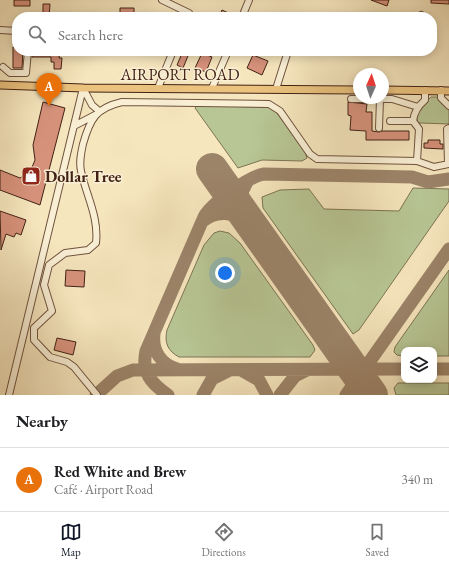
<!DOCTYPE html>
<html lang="en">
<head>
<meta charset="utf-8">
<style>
  body { margin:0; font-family:"EB Garamond",serif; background:#f2f2f2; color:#202124 }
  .controls { position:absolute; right:12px; bottom:12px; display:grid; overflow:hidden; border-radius:8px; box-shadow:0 2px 10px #0003 }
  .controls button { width:36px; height:36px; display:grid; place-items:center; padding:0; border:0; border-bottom:1px solid #e0e0e0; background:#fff; color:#202124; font:20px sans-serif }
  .compass { position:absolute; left:353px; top:68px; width:36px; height:36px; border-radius:50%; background:#fff; box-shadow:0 2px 10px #0003; rotate:3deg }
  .you { position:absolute; left:225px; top:273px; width:14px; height:14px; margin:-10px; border:3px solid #fff; border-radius:50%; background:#1a73e8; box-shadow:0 0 0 6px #1a73e833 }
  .badge { display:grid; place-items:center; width:26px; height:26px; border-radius:50%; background:#111827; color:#fff; font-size:13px; font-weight:700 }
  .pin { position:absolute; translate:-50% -33px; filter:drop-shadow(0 1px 2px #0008) }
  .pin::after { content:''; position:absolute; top:21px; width:14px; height:12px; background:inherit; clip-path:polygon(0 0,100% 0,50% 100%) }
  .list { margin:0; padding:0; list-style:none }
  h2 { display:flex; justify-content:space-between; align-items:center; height:52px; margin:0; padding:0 16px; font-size:17px }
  h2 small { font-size:13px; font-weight:400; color:#757577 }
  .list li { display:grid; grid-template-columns:26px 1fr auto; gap:12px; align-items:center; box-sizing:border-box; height:64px; padding:0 16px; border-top:1px solid #e0e0e0 }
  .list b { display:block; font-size:15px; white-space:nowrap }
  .list p { margin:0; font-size:13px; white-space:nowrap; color:#757577 }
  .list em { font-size:13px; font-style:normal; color:#757577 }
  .icon { flex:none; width:22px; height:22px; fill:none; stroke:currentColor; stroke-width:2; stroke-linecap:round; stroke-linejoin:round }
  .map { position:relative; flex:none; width:449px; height:395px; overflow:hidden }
  .search { position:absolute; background:#fff; box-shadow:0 2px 10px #0003; left:12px; right:12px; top:12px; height:44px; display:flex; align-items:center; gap:10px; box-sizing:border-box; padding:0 14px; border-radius:16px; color:#757577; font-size:15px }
  .sheet { height:116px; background:#fff }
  nav { display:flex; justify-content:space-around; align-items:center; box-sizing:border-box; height:56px; border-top:1px solid #e0e0e0; background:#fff; font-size:11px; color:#757577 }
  nav a { display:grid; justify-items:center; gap:2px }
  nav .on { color:#111827 }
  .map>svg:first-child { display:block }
  .green { fill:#b8c695; stroke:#7d7454 }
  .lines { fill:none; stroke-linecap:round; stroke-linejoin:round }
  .taxiway { stroke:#9c8469; stroke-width:13 }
  .runway { stroke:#9c8469; stroke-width:32 }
  .building { fill:#d7927c; stroke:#422114 }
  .minor-casing { stroke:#6f523e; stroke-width:8 }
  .major-casing { stroke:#422114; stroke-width:9 }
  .minor { stroke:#f9efd5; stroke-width:6 }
  .major { stroke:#ebc37f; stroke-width:7 }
  .labels { text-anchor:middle; stroke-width:3; stroke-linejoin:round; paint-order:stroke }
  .street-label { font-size:16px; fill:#422114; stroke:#f9efd5 }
  .poi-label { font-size:16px; font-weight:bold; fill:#422114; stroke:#f9efd5; text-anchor:start }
</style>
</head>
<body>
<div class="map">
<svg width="449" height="395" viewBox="0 0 449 395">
  <rect width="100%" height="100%" fill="#f6e6be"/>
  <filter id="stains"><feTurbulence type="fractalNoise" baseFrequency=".005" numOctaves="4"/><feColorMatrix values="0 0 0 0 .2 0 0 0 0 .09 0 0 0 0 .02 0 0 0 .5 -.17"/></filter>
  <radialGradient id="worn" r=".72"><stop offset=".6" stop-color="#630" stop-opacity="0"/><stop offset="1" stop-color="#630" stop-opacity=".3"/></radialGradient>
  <!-- green -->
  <path class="green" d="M431,97h6l12,12v15l-29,-1 -3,-1c-2,-11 7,-18 14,-25z
    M197,106l72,1 8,6 28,39 2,6 -5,3 -40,-1 -24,8 -43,-60z
    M413,188l36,1v12l-90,129 -6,4 -90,-126 -1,-11 18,-7 29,-1 15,20 75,2z
    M220,231l9,2 11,10 73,102 2,5 -5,7h-131c-11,-6 -15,-14 -12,-27l37,-85 10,-12z
    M449,270v86h-15v-6h-30v6l-7,-1 -3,-3 1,-5z
    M398,383h51v12h-53l-2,-7z"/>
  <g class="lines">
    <!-- taxiway -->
    <path class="taxiway" d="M243,214l-3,-18 7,-14
      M203,221c15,-12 30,-8 46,1
      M154,334c-2,17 7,30 23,35
      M434,369h15
      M243,371l16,9 8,15
      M96,395l21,-19 16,-6 271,-1
      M168,395c-16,-11 -27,-22 -22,-44l58,-134c7,-13 45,-41 60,-43l148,3 16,5 21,-3
      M203,395l9,-16 16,-8
      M280,395l15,-19 12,-6
      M346,395l103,-146"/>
    <!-- runway -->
    <path class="runway" d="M212,169l160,226"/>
  </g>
  <!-- building -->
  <path class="building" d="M14,0h16v6h-16z
    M371,0h18l-2,6z
    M431,0h18v4l-18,-1z
    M43,4h7l-1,13h-6z
    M120,8h14v9h-14z
    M222,10l15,7h-18z
    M13,47h4v4h6l-1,17h-9z
    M32,51l28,1 -1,6h3l-1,11h-7v-7h-3v-5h-19z
    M183,51h7l-7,17 -6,-3z
    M202,53l10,4 -6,15 -11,-4z
    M253,55l15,6 -6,14 -15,-7z
    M43,102l22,6 -25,97 -40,-15v-20l20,8 10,-6 5,-12 -2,-15z
    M348,102l19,2 -1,8h6v19l7,1 3,-1h27v9h-43v-9l-16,-1 1,-14 -3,-1z
    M428,140h12v4h3v5l-19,-1v-5h4z
    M0,211l26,9 -5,15 -5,-2 -2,4 -8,-3 -5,16z
    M66,270l19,1 -1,16 -19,-1z
    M57,338l19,4 -3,13 -19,-5z"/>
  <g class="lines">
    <defs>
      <path id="minor" d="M162,0l27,13 -2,4
        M242,17l7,-17
        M417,17l4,-2
        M0,30l17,1
        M3,67l7,6h16l2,-22
        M83,88l9,17 7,6
        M158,88l15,-37
        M212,88l16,-37
        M276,89l12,-38
        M441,90v8l8,8
        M351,99h41l26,8
        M390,121h23
        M74,126l21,-11
        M379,128l1,-29
        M417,161l2,-32 -6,-8c1,-9 5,-15 12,-21v-10
        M448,164l-1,-35 2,-1
        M9,395l74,-307
        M97,395l-23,-28 -7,-5 -17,-5 -16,-17v-12l18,-17 -8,-26 5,-20 16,-12 23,-3 8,-7c3,-26 -10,-48 -15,-72 -2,-9 0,-18 2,-27 7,-25 13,-36 39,-42l147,2 11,7 30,43 7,5 100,2 17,6 15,-3"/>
      <path id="major" d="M0,85l83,3 276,2
        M383,90l66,1"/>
    </defs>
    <!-- minor casing -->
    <use href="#minor" class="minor-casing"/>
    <!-- major casing -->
    <use href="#major" class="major-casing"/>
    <!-- minor -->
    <use href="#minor" class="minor"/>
    <!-- major -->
    <use href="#major" class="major"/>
  </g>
  <!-- icons -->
  <defs>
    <symbol id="shop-square" viewBox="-11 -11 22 22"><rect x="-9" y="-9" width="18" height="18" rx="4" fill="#8f2418" stroke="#f9efd5"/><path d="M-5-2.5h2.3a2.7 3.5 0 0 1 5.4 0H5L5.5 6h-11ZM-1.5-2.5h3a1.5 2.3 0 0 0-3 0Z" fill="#fff"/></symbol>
  </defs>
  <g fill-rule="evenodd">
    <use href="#shop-square" x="20" y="165" width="22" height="22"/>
  </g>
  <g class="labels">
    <!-- street labels -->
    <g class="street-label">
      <text x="180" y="80">AIRPORT ROAD</text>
    </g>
    <!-- poi labels -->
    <g class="poi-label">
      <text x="45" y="182">Dollar Tree</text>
    </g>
  </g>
  <rect width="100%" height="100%" filter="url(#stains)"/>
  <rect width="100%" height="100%" fill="url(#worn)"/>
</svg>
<div class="controls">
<button><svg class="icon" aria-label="layers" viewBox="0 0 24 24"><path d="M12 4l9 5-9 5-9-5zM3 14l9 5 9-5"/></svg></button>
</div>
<svg class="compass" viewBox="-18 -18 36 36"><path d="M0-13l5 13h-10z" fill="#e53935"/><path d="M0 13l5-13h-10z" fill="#757577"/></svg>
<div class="you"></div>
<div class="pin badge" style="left:49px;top:106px;background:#e8710a">A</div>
<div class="search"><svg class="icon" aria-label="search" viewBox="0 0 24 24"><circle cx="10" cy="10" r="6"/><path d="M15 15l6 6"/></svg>Search here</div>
</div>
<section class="sheet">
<h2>Nearby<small></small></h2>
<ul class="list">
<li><span class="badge" style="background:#e8710a">A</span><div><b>Red White and Brew</b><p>Café · Airport Road</p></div><em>340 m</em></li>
</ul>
</section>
<nav>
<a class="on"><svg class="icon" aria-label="map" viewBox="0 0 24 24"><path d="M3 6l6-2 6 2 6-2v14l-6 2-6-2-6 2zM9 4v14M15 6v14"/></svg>Map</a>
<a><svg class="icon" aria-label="directions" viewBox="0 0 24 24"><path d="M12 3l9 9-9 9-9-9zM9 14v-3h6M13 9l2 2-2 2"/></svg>Directions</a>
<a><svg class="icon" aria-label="saved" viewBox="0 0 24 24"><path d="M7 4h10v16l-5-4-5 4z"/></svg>Saved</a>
</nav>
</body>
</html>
